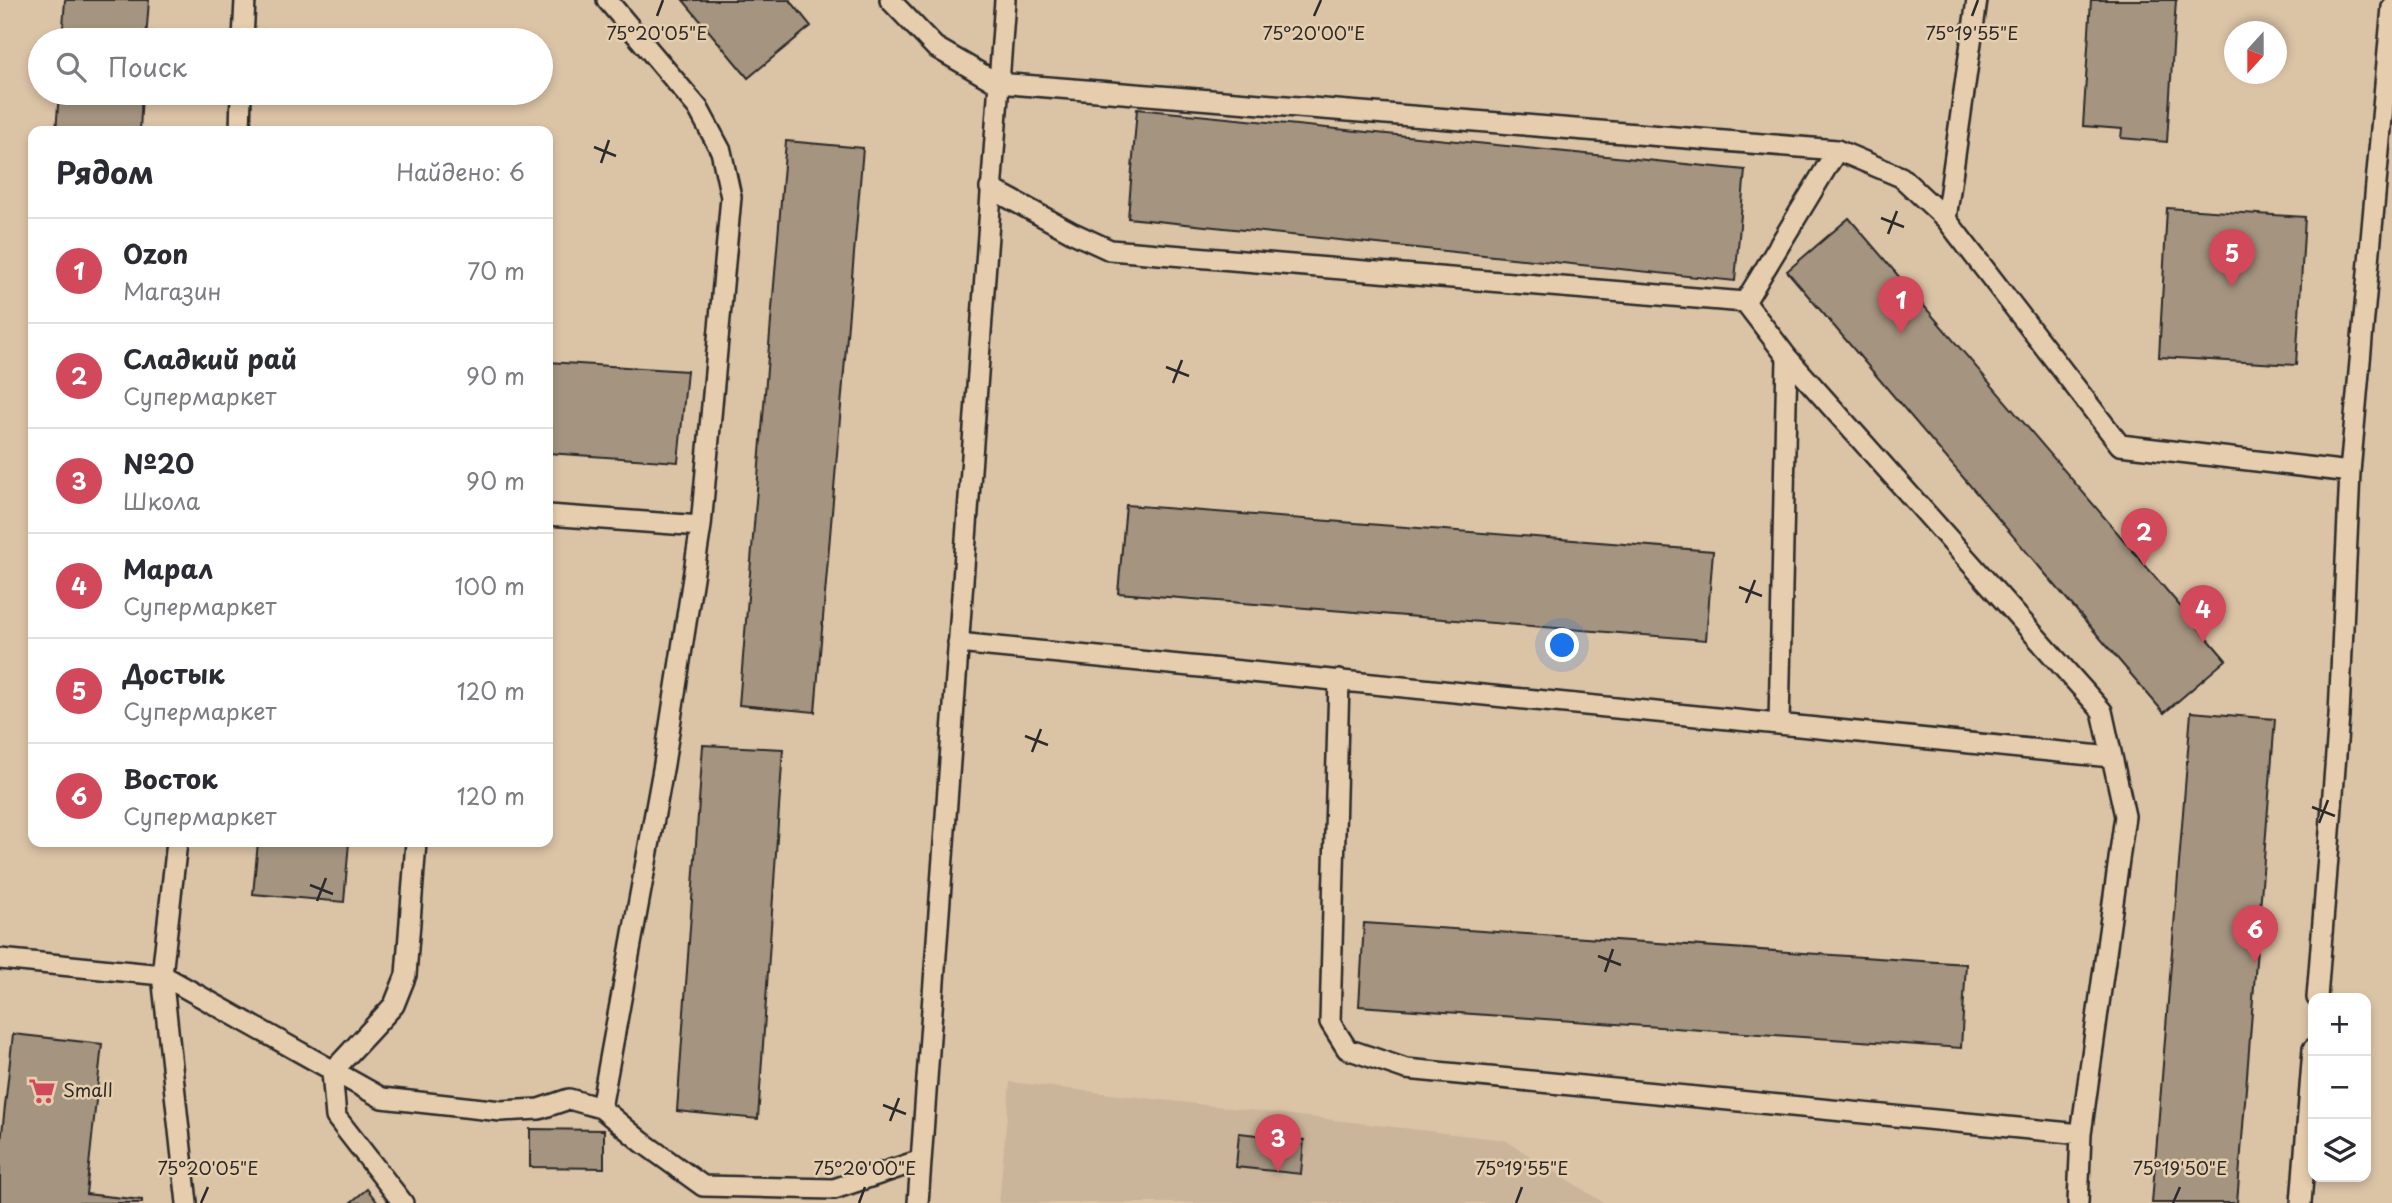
<!DOCTYPE html>
<html lang="ru">
<head>
<meta charset="utf-8">
<style>
  body { margin:0; font-family:"Playpen Sans",sans-serif; background:#f2f2f3; color:#2b2b33 }
  .controls { position:absolute; right:21px; bottom:21px; display:grid; overflow:hidden; border-radius:14px; box-shadow:0 4px 10px #0003 }
  .controls button { width:63px; height:63px; display:grid; place-items:center; padding:0; border:0; border-bottom:2px solid #e1e1e2; background:#fff; color:#2b2b33; font:35px sans-serif }
  .compass { position:absolute; left:2224px; top:21px; width:63px; height:63px; border-radius:50%; background:#fff; box-shadow:0 4px 10px #0003; rotate:201deg }
  .you { position:absolute; left:1563px; top:646px; width:24px; height:24px; margin:-18px; border:5px solid #fff; border-radius:50%; background:#1a73e8; box-shadow:0 0 0 10px #1a73e833 }
  .badge { display:grid; place-items:center; width:46px; height:46px; border-radius:50%; background:#d1495b; color:#fff; font-size:23px; font-weight:700 }
  .pin { position:absolute; translate:-50% -58px; filter:drop-shadow(0 2px 4px #0008) }
  .pin::after { content:''; position:absolute; top:37px; width:24px; height:21px; background:inherit; clip-path:polygon(0 0,100% 0,50% 100%) }
  .list { margin:0; padding:0; list-style:none }
  h2 { display:flex; justify-content:space-between; align-items:center; height:91px; margin:0; padding:0 28px; font-size:30px }
  h2 small { font-size:23px; font-weight:400; color:#7c7c81 }
  .list li { display:grid; grid-template-columns:46px 1fr auto; gap:21px; align-items:center; box-sizing:border-box; height:105px; padding:0 28px; border-top:2px solid #e1e1e2 }
  .list b { display:block; font-size:26px; white-space:nowrap }
  .list p { margin:0; font-size:23px; white-space:nowrap; color:#7c7c81 }
  .list em { font-size:23px; font-style:normal; color:#7c7c81 }
  .icon { flex:none; width:38px; height:38px; fill:none; stroke:currentColor; stroke-width:2; stroke-linecap:round; stroke-linejoin:round }
  .map { position:relative; flex:none; width:2392px; height:1203px; overflow:hidden }
  .search { position:absolute; background:#fff; box-shadow:0 4px 10px #0003; left:28px; top:28px; width:525px; height:77px; display:flex; align-items:center; gap:18px; box-sizing:border-box; padding:0 24px; border-radius:38px; color:#7c7c81; font-size:26px }
  .panel { position:absolute; background:#fff; box-shadow:0 4px 10px #0003; left:28px; top:126px; width:525px; height:721px; border-radius:14px }
  .map>svg:first-child { display:block }
  .built { fill:#cab59b }
  .building { fill:#a49480; stroke:#2b2b2b; stroke-width:2 }
  .lines { fill:none; stroke-linecap:round; stroke-linejoin:round }
  .service-casing { stroke:#2b2b2b; stroke-width:24 }
  .service { stroke:#e6cdae; stroke-width:19 }
  .ticks { fill:none; stroke:#2b2b2b; stroke-width:2.5 }
  .labels { text-anchor:middle; stroke-width:5; stroke-linejoin:round; paint-order:stroke }
  .poi-label { font-size:18px; fill:#2b2b2b; stroke:#e6cdae; text-anchor:start }
  .ticks-label { font-size:18px; text-anchor:middle; fill:#2b2b2b; stroke:#e6cdae; stroke-width:5; stroke-linejoin:round; paint-order:stroke }
</style>
</head>
<body>
<div class="map">
<svg width="2392" height="1203" viewBox="0 0 2392 1203">
  <rect width="100%" height="100%" fill="#dbc3a6"/>
  <filter id="ink" filterUnits="userSpaceOnUse"><feTurbulence type="fractalNoise" baseFrequency=".0143" numOctaves="2"/><feDisplacementMap in="SourceGraphic" scale="14" xChannelSelector="R" yChannelSelector="G"/><feConvolveMatrix kernelMatrix="1 2 1 2 8 2 1 2 1" color-interpolation-filters="sRGB"/></filter>
  <g filter="url(#ink)">
    <!-- built -->
    <path class="built" d="M1010,1082l495,58 99,63h-605z"/>
    <!-- building -->
    <path class="building" d="M65,0h84l-3,40h-84z
      M683,0h107l21,26 -63,52z
      M2091,0h85l-9,142 -46,-4 1,-9 -39,-3z
      M59,93h83l-2,38h-84z
      M1137,109l608,61 -10,111 -607,-63z
      M786,141l77,7 -48,564 -76,-7z
      M2167,208l138,9 -9,148 -137,-8z
      M1849,218l377,442 -62,53 -377,-442z
      M548,362l139,9 -9,91 -130,-9z
      M1126,505l587,46 -7,89 -588,-47z
      M2191,712l84,7 -38,484h-85z
      M703,745l80,4 -25,370 -81,-8z
      M258,842h91l-5,60 -91,-8z
      M1364,923l602,41 -5,84 -602,-42z
      M13,1034l89,10 -16,150 56,6v3h-142v-52z
      M530,1129l74,1v38l-74,-1z
      M1239,1133l65,7 -3,34 -65,-7z
      M367,1189l11,14h-28z"/>
    <g class="lines">
      <defs>
        <path id="service" d="M890,0l45,47 62,36 840,67 64,27 45,42 174,226 230,27
          M243,40l2,-40
          M240,131l1,-38
          M990,188l83,45 37,17 635,52 42,55 315,354 23,105 -44,318 -3,69
          M1946,219l31,-219
          M1745,302l92,-152
          M548,515l153,11
          M958,643l1153,114
          M1339,680l-9,342 17,27 59,20 675,65
          M1779,724l8,-367
          M177,842l-15,133 25,228
          M0,959l162,16 220,123 119,13 38,-2 30,-10 32,9 41,34 61,44 131,3 87,-29
          M2317,998l22,-282 11,-244 42,-465
          M601,1108l63,-344 37,-238 30,-329 -10,-46 -23,-43 -91,-108
          M403,1203l-67,-86 -4,-45 62,-67 12,-30 10,-133
          M918,1203l87,-1203
          M2301,1203l12,-154"/>
      </defs>
      <!-- service casing -->
      <use href="#service" class="service-casing"/>
      <!-- service -->
      <use href="#service" class="service"/>
    </g>
  </g>
  <!-- ticks -->
  <path class="ticks" d="M657,16l6,-16M1314,16l7,-16M1972,16l6,-16M594,147l22,9M601,163l8,-23M1881,218l23,9M1888,234l9,-23M1166,367l23,9M1173,383l9,-23M1739,587l23,9M1746,603l9,-23M1025,736l23,9M1032,752l9,-23M2312,807l23,9M2319,823l9,-23M310,885l23,9M317,901l9,-23M1598,956l23,9M1605,972l8,-23M883,1105l23,9M890,1121l9,-23M201,1203l7,-16M859,1203l6,-16M1516,1203l6,-16M2173,1203l7,-16"/>
  <!-- icons -->
  <defs>
    <symbol id="supermarket-bare" viewBox="-9 -9 18 18"><path d="M-6-5.5h2.5l.6 2H6L4.5 2H-2.5L-4.4-4H-6ZM-1.5 3.2a1.3 1.3 0 1 0 .1 0ZM3 3.2a1.3 1.3 0 1 0 .1 0Z" fill="#d1495b" stroke="#e6cdae" stroke-width="2.5" paint-order="stroke"/></symbol>
  </defs>
  <g fill-rule="evenodd">
    <use href="#supermarket-bare" x="23" y="1072" width="38" height="38"/>
  </g>
  <g class="labels">
    <!-- poi labels -->
    <g class="poi-label">
      <text x="63" y="1097">Small</text>
    </g>
  </g>
  <g class="ticks-label">
    <text x="657" y="40">75°20'05"E</text>
    <text x="1314" y="40">75°20'00"E</text>
    <text x="1972" y="40">75°19'55"E</text>
    <text x="208" y="1175">75°20'05"E</text>
    <text x="865" y="1175">75°20'00"E</text>
    <text x="1522" y="1175">75°19'55"E</text>
    <text x="2180" y="1175">75°19'50"E</text>
  </g>
</svg>
<div class="controls">
<button>+</button>
<button>−</button>
<button><svg class="icon" aria-label="layers" viewBox="0 0 24 24"><path d="M12 4l9 5-9 5-9-5zM3 14l9 5 9-5"/></svg></button>
</div>
<svg class="compass" viewBox="-18 -18 36 36"><path d="M0-13l5 13h-10z" fill="#e53935"/><path d="M0 13l5-13h-10z" fill="#7c7c81"/></svg>
<div class="you"></div>
<div class="pin badge" style="left:1901px;top:334px">1</div>
<div class="pin badge" style="left:2144px;top:566px">2</div>
<div class="pin badge" style="left:1278px;top:1172px">3</div>
<div class="pin badge" style="left:2203px;top:643px">4</div>
<div class="pin badge" style="left:2232px;top:287px">5</div>
<div class="pin badge" style="left:2255px;top:963px">6</div>
<div class="search"><svg class="icon" aria-label="search" viewBox="0 0 24 24"><circle cx="10" cy="10" r="6"/><path d="M15 15l6 6"/></svg>Поиск</div>
<section class="panel">
<h2>Рядом<small>Найдено: 6</small></h2>
<ul class="list">
<li><span class="badge">1</span><div><b>Ozon</b><p>Магазин</p></div><em>70 m</em></li>
<li><span class="badge">2</span><div><b>Сладкий рай</b><p>Супермаркет</p></div><em>90 m</em></li>
<li><span class="badge">3</span><div><b>№20</b><p>Школа</p></div><em>90 m</em></li>
<li><span class="badge">4</span><div><b>Марал</b><p>Супермаркет</p></div><em>100 m</em></li>
<li><span class="badge">5</span><div><b>Достык</b><p>Супермаркет</p></div><em>120 m</em></li>
<li><span class="badge">6</span><div><b>Восток</b><p>Супермаркет</p></div><em>120 m</em></li>
</ul>
</section>
</div>
</body>
</html>
